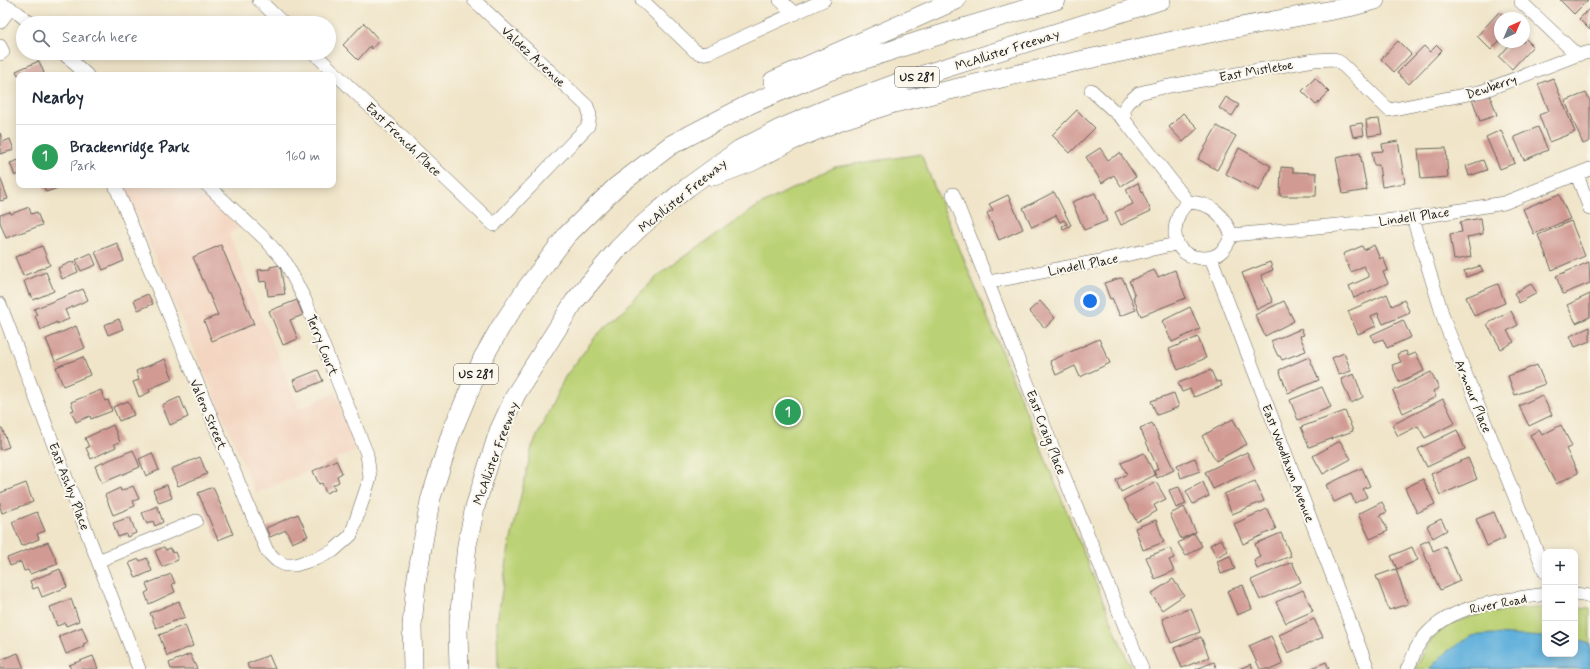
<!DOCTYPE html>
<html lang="en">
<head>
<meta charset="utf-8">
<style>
  body { margin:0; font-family:Mynerve,sans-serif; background:#f6f6f7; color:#1f2937 }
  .controls { position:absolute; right:12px; bottom:12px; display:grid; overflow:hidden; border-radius:8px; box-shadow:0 2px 10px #0003 }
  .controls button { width:36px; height:36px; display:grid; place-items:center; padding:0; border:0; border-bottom:1px solid #e0e1e3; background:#fff; color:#1f2937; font:20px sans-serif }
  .compass { position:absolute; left:1494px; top:12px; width:36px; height:36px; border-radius:50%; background:#fff; box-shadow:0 2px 10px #0003; rotate:44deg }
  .you { position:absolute; left:1090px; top:301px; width:14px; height:14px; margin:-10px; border:3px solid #fff; border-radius:50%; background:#1a73e8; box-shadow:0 0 0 6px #1a73e833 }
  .badge { display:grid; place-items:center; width:26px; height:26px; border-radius:50%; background:#d1495b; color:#fff; font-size:13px; font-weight:700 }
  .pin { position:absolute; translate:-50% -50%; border:2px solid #fff; box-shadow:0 1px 4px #0006 }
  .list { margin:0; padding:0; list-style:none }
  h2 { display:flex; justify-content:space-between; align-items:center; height:52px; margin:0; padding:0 16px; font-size:17px }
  h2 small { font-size:13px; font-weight:400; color:#747a83 }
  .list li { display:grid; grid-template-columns:26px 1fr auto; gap:12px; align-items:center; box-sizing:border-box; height:64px; padding:0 16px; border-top:1px solid #e0e1e3 }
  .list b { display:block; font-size:15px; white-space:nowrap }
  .list p { margin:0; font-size:13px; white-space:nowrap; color:#747a83 }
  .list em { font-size:13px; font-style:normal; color:#747a83 }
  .icon { flex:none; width:22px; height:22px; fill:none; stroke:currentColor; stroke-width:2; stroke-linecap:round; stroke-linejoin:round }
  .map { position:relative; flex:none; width:1590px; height:669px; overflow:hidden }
  .search { position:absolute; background:#fff; box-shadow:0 2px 10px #0003; left:16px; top:16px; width:320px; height:44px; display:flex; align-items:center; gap:10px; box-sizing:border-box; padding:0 14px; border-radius:22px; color:#747a83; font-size:15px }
  .panel { position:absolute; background:#fff; box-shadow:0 2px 10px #0003; left:16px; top:72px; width:320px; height:116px; border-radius:8px }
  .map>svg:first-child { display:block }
  .built { fill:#f3d4bf }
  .green { fill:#bbd175; stroke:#6c7648 }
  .water { fill:#62b1dc; stroke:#3f667c }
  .building { fill:#d19b94 }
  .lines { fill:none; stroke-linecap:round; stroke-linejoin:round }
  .minor-casing { stroke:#666259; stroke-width:14 }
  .highway-casing { stroke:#666259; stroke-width:20 }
  .minor { stroke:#fff; stroke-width:13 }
  .highway { stroke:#fff; stroke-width:19 }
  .labels { text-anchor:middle; stroke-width:4; stroke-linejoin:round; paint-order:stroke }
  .shield { fill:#fbf7ec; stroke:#5f5e5a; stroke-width:1 }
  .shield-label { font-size:12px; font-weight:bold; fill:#1c1c1c }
  .street-label { font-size:13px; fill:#1c1c1c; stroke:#fbf7ec }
</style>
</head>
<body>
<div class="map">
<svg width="1590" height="669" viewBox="0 0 1590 669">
  <rect width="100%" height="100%" fill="#fbf7ec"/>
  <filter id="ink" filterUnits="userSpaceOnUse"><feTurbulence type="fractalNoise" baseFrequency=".025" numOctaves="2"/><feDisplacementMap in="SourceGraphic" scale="8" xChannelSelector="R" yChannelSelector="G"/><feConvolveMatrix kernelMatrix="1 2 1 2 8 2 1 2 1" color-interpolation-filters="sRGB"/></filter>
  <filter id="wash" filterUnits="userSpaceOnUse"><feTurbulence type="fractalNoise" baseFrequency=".012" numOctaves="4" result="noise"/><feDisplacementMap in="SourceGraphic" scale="16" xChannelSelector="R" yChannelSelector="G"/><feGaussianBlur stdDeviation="0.9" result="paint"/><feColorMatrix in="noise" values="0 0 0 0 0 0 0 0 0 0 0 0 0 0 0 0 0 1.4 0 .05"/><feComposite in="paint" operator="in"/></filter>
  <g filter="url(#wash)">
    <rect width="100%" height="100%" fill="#f0e5c9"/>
    <!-- built -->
    <path class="built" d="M124,185h68l48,42 -11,7 70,175 36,-16 23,56 -102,45z"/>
    <!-- green -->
    <path class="green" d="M921,154l210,515h-633l-1,-47 12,-74 23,-101 33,-70 31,-41 67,-65 95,-65 77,-39z
      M1545,607v47h30v-46l15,1v60h-175c6,-9 12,-25 19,-32 27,-27 75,-26 111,-30z"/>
    <!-- water -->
    <path class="water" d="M1493,634l52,3v17h30v-15l15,5v25h-161l17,-17 25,-16z"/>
    <g id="blocks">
      <!-- building -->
      <path class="building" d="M1560,0h28l-14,14z
        M1590,8v22l-11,-11z
        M1499,12l6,6h-5v22l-9,10 -14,-14z
        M364,23l15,17 -7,9 -2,-3 -12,14 -15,-15z
        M1524,37l9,9 -21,23 -13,-12 13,-15h12z
        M1398,41l13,13 -17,18 -13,-13z
        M1437,45l5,5 -33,34 -12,-11 27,-27 6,6z
        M39,61l5,12 -4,2h-22l-2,-4z
        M1315,78l14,14 -13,13 -14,-14z
        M1553,78l22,54 -26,10 -10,-27 10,-4 -11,-27z
        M1488,90l9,25 -17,6 -9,-25z
        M1586,93l4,8v40l-7,3 -18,-43z
        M1226,97l13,8 -7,11 -13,-8z
        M1077,110l18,18 -25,25 -18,-18z
        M1183,113l15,15 -15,14 -14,-15z
        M1379,119l3,15 -14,2 -2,-16z
        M1362,123l2,12 -11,2 -3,-12z
        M1217,126l19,10 -19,34 -19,-11z
        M1538,127l10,23 -24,10 -10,-23z
        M1501,130l14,33 -15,6 -14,-32z
        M0,133l3,9 7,-3 4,11 -14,4z
        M1398,141l7,42 -23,4 -3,-22h-5l-2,-13 11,-1 -1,-7z
        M1100,148l8,12 12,-7 16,24 -15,9 -7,-11 -12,8 -16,-26z
        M1239,148l32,18 -12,25 -33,-17z
        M1446,148l2,29 -27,2 -3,-30z
        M1360,153l7,37 -24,4 -7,-36z
        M19,160v14l-4,2 -5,-13z
        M1483,160l4,10 -18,6 -3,-10z
        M1281,167l12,1v4l24,1 -1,23h-36z
        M0,177l8,22 -8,2z
        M1138,183l13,28 -30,14 -6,-13 18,-8 -7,-15z
        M43,185h14l1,3 -12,4z
        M1054,192l17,33 -8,4 -1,-3 5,-2 -3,-4 -4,2 -4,-7 -24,12 -9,-19z
        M1095,193l12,28 -23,9 -12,-28z
        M1559,194l11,25 -36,15 -11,-25z
        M1008,195l15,34 -24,11 -12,-27 6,-3 -4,-6z
        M29,207l2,7 6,-2 5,13 -36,13 -6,-16v-7l10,-3 1,2z
        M1481,218l2,16 -16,3 4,20 -17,3 -4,-26 12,-2 -2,-10z
        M1571,221l14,35 -33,14 -14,-35z
        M117,243l7,18 -21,9 -8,-18z
        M221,245l33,79 -42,17 -8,-20 14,-6 -25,-58z
        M1374,245l6,14 3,-2 5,13 -5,2 5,11 -34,15 -5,-12 20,-9 -5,-11 -13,6 -8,-18 19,-8 2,4z
        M42,246l8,19 -27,11 -8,-19z
        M91,253l5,12 -15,6 -5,-11z
        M74,261l4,11 -16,7 -4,-11z
        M1270,262l3,8 -12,5 12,27 -16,7 -15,-36z
        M1589,262l1,21 -27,11 -7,-18z
        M280,265l5,29 -17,2 -2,-15 -6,1 -2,-12 12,-1v-2z
        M1480,266l3,5 -17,6 -2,-6z
        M1154,270l4,7 17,-7 11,28 -45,18 -8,-19 2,-1 -6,-15z
        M46,272l8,19 -21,9 -2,-6 -2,1 -5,-14z
        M1120,278l3,1 13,31 -16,6 -8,-18 -2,1 -6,-16z
        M1498,284l7,19 -31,13 -8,-19z
        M1531,284l6,9 -18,10 -5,-10z
        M83,289l5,11 -23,10 4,9 -12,5v-2l-16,8 -6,-14 2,-1 -3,-6z
        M148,294l5,10 -15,6 -4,-10z
        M1387,294l5,12 12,-6 6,13 -27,11 -5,-11 -7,3 5,10 -18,8 -10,-23z
        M1590,294v23l-14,6 -9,-18z
        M297,300l6,15 -13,5 8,19 -15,6 -14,-34z
        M1040,301l15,17 -10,10 -16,-17z
        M1284,301l10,20 -29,15 -10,-21z
        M1190,307l10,22 -28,13 -10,-21z
        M1511,311l7,14 -11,6 7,11 -13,7 -14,-25z
        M119,319l4,10 -15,6 -4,-10z
        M1403,320l8,17 -24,11 -4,-9 -8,3 -4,-7z
        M76,326l9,22 -30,13 -9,-22z
        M1590,327v14l-15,6 -5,-11z
        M1301,329l3,6 -4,1 6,15 -24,9 -2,-4h-2l-7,-15z
        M1198,337l8,21 -28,12 -9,-21z
        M1099,339l11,24 -30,14 -5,-11 -19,9 -6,-14z
        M1406,351l2,5 8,-3 8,18 -25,11 -7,-17 9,-3 -4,-8z
        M1344,353l7,18 -12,4 -7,-17z
        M83,357l7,18 -27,11 -7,-19z
        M1309,357l10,23 -31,13 -9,-23z
        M165,359l8,20 -24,10 1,3 -11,5 -6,-15 6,-2 -3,-9z
        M1537,365l8,19 -30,11 -7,-19z
        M318,370l5,11 -25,10 -5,-11z
        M1211,370l5,12 4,-1 2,5 -28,11 -4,-8 -8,3 -4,-9z
        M1431,372l8,16 -6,3 3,6 -33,16 -10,-22z
        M1354,374l9,23 -12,6 -10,-24z
        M1322,387l9,20 -33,13 -8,-20z
        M101,390l4,11 3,-1 4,11 -21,8 -1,-3 -14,6 -5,-11 3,-1 -3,-8z
        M1174,393l5,14 -22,8 -6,-14z
        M1542,395l10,20 -23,11 -10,-20z
        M180,397l8,20 -18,8 -8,-20z
        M1443,399l12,24 -30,15 -7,-12 -20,10 -6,-11z
        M128,401l6,14 -15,6 -6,-14z
        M1345,411l8,20 -44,16 -8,-20z
        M1233,419l14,25 -31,17 -14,-25z
        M1152,423l22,47 -17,8 -3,-7 4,-2 -18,-41z
        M113,425l7,17 -6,2 2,3 -25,12 -5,-11 3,-1 -4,-9z
        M1561,425l11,21 -6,3 12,24 -22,11 -26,-49 9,-5 3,5z
        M0,428h2l7,19 -9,3z
        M1457,430l8,19 -38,18 -9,-18z
        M1340,441l11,18 -28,15 -10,-18z
        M133,450l7,17 -38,16 -7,-17z
        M1247,452l8,17 -42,20 -8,-17z
        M152,453l7,17 -13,6 -7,-17z
        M1144,453l11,22 -34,17 -5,-12 11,-6 -6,-11z
        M200,457l7,17 -29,12 -7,-17z
        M1195,458l5,13 -19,7 -4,-13z
        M1468,458l9,21 -37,16 -9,-21z
        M336,460l6,13 -5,3 2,6 -6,3 2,4 -9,4 -4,-10 -3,1 -6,-13z
        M1362,468l8,18 -7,3 4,8 -12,6 -4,-9 -17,8 -8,-17z
        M1423,479l12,25 -18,9 -12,-25z
        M1255,481l9,20 -32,13 -8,-20z
        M1156,482l10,17 -12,6 3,6 -20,11 -13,-23z
        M1203,482l6,14 -16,8 -7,-13z
        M26,483l7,19 -31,11 -2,-6v-14z
        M167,485l5,13 -13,5 -6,-13z
        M133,486l6,13 -6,2 2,5 -22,9 -8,-20 15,-7 1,3z
        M213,487l20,47 -15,6 -20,-47z
        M1179,487l7,17 -10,4 -7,-18z
        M1382,502l5,10 -7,3 8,16 -18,8 -12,-25z
        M157,506l6,16 -8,4 -2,-5 -6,3 -5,-11z
        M1184,507l12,25 -15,7 -11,-25z
        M1267,509l9,20 -33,15 -9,-20z
        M37,512l8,19 -8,3 2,5 -17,7 -10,-24z
        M1494,512l11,26 -18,8 -11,-27z
        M298,514l10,22 -16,7 -6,-13 -16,7 -4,-9z
        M130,517l6,16 -9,4 -1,-3 -8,3 -5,-14z
        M1441,519l6,11 -14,8 -6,-12z
        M1156,520l8,22 -21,8 -8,-22z
        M1194,533l8,13 -16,10 -8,-13z
        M1281,533l10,23 -34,13 -3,-9 6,-3 -5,-13z
        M1221,539l7,12 -11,6 -7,-12z
        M1429,540l4,11 12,-5 15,35 -20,9 -20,-46z
        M48,542l10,22 -28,10 -2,-4 -4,1 -3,-9 -11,4 -3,-8z
        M164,547l2,3 4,-2 3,5 2,-1 3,8 -16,7 -7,-16z
        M1412,547l6,13 -21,9 -6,-13z
        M1170,548l4,10 -5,2 5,11 -19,8 -9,-22z
        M1230,556l5,13 -14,5 -4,-13z
        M147,558l5,13 -16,7 -7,-15 10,-4 1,2z
        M1292,562l9,20 -41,18 -9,-20z
        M60,569l7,18 -25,10 -4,-10 -5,2 -3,-8z
        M1396,569l12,35 -19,6 -13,-34z
        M171,574l4,9 -3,1 3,8 -26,12 -4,-11 4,-2 -3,-7z
        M1173,579l11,16 -22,15 -11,-16z
        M1243,585l9,24 -15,6 -10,-24z
        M1303,590l10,21 -27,12 -10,-21z
        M71,599l8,22 -13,5 -1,-3 -8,3 -7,-19z
        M179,601l6,16 -29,11 -6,-15z
        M1191,608l9,24 -29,11 -9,-24z
        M1314,619l9,18 -35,16 -9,-18z
        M185,625l8,21 -26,10 -8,-21z
        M82,627l6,15 -5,2 1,3 -18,7 -7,-18z
        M1271,636l12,28 -11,5h-12l-11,-23z
        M1201,637l8,20 -27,11 -8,-20z
        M18,653l6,16h-23l-1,-9z
        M190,654l7,15h-26l-2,-6z
        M269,655l6,14h-26l-2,-5z
        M93,656l5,13h-27l-2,-4z
        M1214,662l3,7h-21z
        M1326,662l3,7h-20z
        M1251,664l2,5h-14z"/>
    </g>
  </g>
  <g filter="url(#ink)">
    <use href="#blocks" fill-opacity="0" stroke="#666259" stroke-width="1"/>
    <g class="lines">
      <defs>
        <path id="minor" d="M259,0l24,23
          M642,0l53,51 7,3 8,-2 114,-52
          M780,0l15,14
          M1521,2l56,53
          M0,3l18,10 12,10
          M0,22l11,-14
          M0,46l3,6 -3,2
          M63,53l24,22
          M314,53l180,172 94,-99 2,-11 -3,-9 -113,-106
          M1091,90l34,31 63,81c25,1 34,12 44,33 -3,5 -5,12 -10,16 -5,5 -12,7 -19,7 -25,-1 -33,-19 -25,-41 1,-6 7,-11 10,-15
          M1125,121l-1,-12 5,-7 10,-9 25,-6 150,-27 20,-1 7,4 48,47 94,-19 94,-36 13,-3
          M1577,175l13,34
          M115,185l152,366 9,9 9,5h10l23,-7 15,-7 18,-16 19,-57 -3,-24 -62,-154 -19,-37 -21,-24 -58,-54
          M953,194l103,262 86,213
          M1413,218l32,105 100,249
          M1232,235l181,-17 91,-15 86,-34
          M1211,258l157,411
          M989,282l105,-20 82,-18
          M0,304l139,365
          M98,561l98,-40
          M1575,594l15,2
          M1407,669c4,-6 6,-13 9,-20 25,-46 83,-47 129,-55"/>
        <path id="highway" d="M773,81l183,-81
          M714,176l37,-14 40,-21 50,-21 53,-17 120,-28 205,-44 130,-24 26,-7
          M413,669l-1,-43 4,-43 14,-82 21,-67 32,-76 17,-30 26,-39 41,-54 49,-48 55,-42 79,-41 79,-33 94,-31 133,-40
          M459,669l-1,-39 9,-85 8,-38 24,-76 17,-37 58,-92 44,-53 19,-19 23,-20 28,-23 51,-37 43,-22 45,-19 77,-28 257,-81"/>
      </defs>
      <!-- minor casing -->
      <use href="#minor" class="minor-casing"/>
      <!-- highway casing -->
      <use href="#highway" class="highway-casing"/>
      <!-- minor -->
      <use href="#minor" class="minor"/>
      <!-- highway -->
      <use href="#highway" class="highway"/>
    </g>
  </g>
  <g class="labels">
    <!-- shield labels -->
    <g class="shield">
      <rect x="895" y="67" width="44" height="20" rx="3"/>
      <rect x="454" y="364" width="44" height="20" rx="3"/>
    </g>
    <g class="shield-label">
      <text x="917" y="81">US 281</text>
      <text x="476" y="378">US 281</text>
    </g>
    <!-- street labels -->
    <g class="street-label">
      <text transform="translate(1007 49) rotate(-18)" y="5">McAllister Freeway</text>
      <text transform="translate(534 56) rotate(43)" y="5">Valdez Avenue</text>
      <text transform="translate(1256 70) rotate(-10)" y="5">East Mistletoe</text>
      <text transform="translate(1491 86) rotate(-18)" y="5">Dewberry</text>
      <text transform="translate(404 139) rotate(44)" y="5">East French Place</text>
      <text transform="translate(682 195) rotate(-39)" y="5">McAllister Freeway</text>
      <text transform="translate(1414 216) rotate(-8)" y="5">Lindell Place</text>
      <text transform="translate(1083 264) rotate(-11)" y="5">Lindell Place</text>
      <text transform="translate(323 345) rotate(68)" y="5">Terry Court</text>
      <text transform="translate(1474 396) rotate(68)" y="5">Armour Place</text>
      <text transform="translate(209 414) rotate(67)" y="5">Valero Street</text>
      <text transform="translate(1047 432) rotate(69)" y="5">East Craig Place</text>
      <text transform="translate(495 453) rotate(-70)" y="5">McAllister Freeway</text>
      <text transform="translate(1289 463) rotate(69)" y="5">East Woodlawn Avenue</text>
      <text transform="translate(70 486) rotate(69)" y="5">East Ashby Place</text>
      <text transform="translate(1498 603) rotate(-11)" y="5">River Road</text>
    </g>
  </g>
</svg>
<div class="controls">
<button>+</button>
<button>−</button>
<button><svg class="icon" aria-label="layers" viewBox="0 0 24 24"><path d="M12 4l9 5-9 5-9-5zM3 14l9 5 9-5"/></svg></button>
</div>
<svg class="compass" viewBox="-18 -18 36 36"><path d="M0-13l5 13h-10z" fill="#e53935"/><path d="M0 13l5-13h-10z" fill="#747a83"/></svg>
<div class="you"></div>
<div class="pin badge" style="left:788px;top:412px;background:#2e9e5b">1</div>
<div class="search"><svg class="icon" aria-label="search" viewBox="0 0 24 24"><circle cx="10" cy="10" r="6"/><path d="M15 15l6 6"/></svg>Search here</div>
<section class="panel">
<h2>Nearby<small></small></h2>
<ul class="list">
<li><span class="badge" style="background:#2e9e5b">1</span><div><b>Brackenridge Park</b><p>Park</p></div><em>160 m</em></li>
</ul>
</section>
</div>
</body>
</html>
